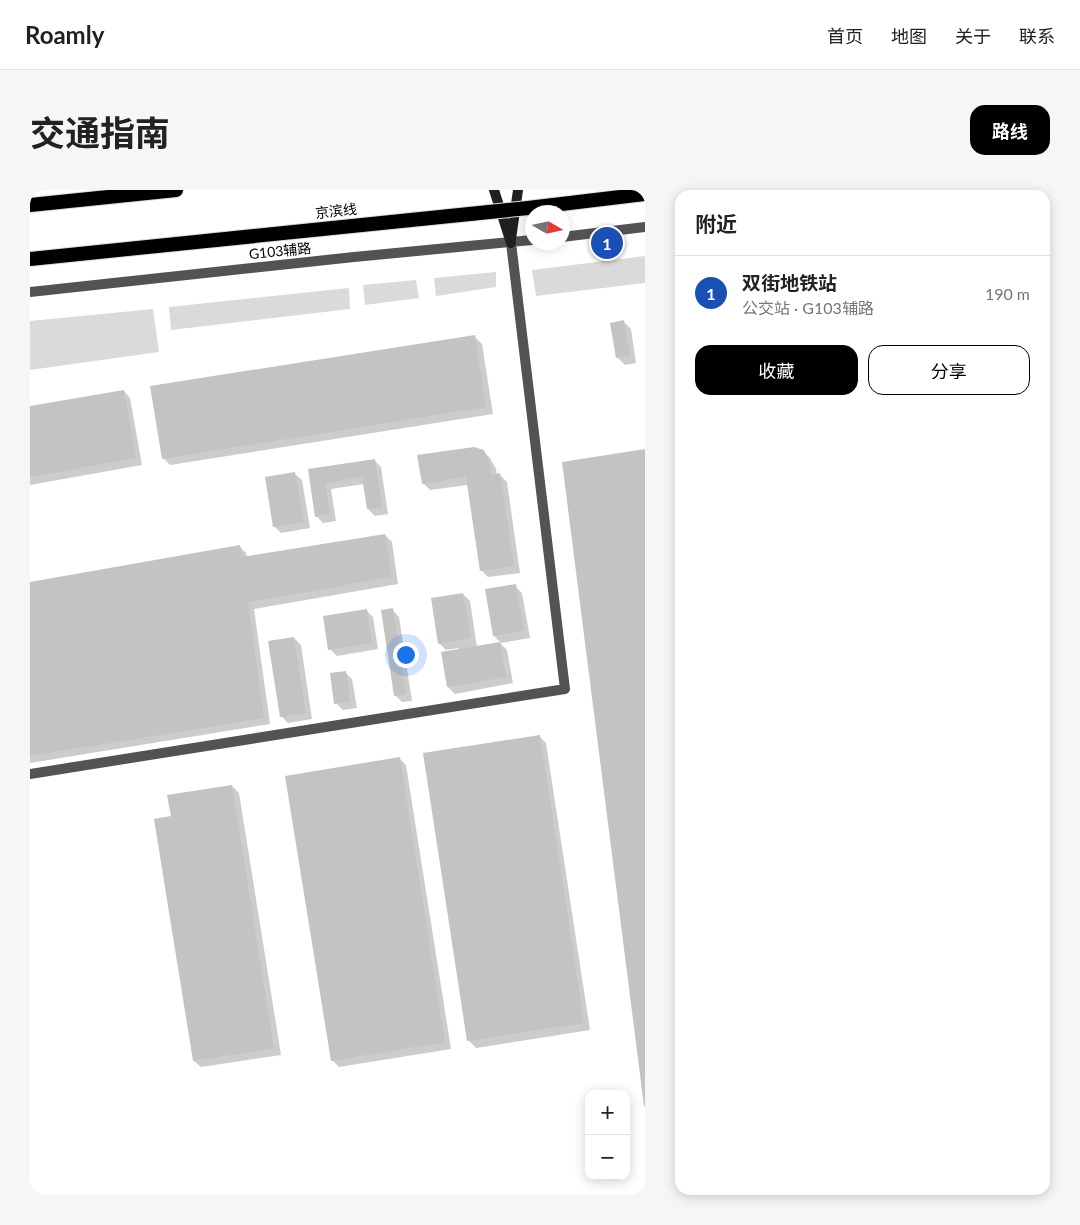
<!DOCTYPE html>
<html lang="zh">
<head>
<meta charset="utf-8">
<style>
  body { margin:0; font-family:Lato,"Noto Sans SC",sans-serif; background:#f6f6f6; color:#222 }
  .controls { position:absolute; right:15px; bottom:15px; display:grid; overflow:hidden; border-radius:10px; box-shadow:0 2px 12px #0003 }
  .controls button { width:45px; height:45px; display:grid; place-items:center; padding:0; border:0; border-bottom:1px solid #e0e0e0; background:#fff; color:#222; font:25px sans-serif }
  .compass { position:absolute; left:495px; top:15px; width:45px; height:45px; border-radius:50%; background:#fff; box-shadow:0 2px 12px #0003; rotate:99deg }
  .you { position:absolute; left:375px; top:464px; width:18px; height:18px; margin:-12px; border:4px solid #fff; border-radius:50%; background:#1a73e8; box-shadow:0 0 0 8px #1a73e833 }
  .badge { display:grid; place-items:center; width:32px; height:32px; border-radius:50%; background:#000; color:#fff; font-size:16px; font-weight:700 }
  .pin { position:absolute; translate:-50% -50%; border:2px solid #fff; box-shadow:0 1px 5px #0006 }
  .list { margin:0; padding:0; list-style:none }
  h2 { display:flex; justify-content:space-between; align-items:center; height:65px; margin:0; padding:0 20px; font-size:21px }
  h2 small { font-size:16px; font-weight:400; color:#767676 }
  .list li { display:grid; grid-template-columns:32px 1fr auto; gap:15px; align-items:center; box-sizing:border-box; height:75px; padding:0 20px; border-top:1px solid #e0e0e0 }
  .list b { display:block; font-size:19px; white-space:nowrap }
  .list p { margin:0; font-size:16px; white-space:nowrap; color:#767676 }
  .list em { font-size:16px; font-style:normal; color:#767676 }
  .actions { display:flex; gap:10px; padding:15px 20px }
  .actions a { flex:1; padding:11px 0; border:1px solid #000; border-radius:15px; text-align:center; font-size:18px; color:#000 }
  .actions .main { background:#000; color:#fff }
  .map { position:relative; flex:none; width:615px; height:1005px; overflow:hidden; border-radius:15px }
  header { display:flex; align-items:center; gap:30px; box-sizing:border-box; height:70px; padding:0 25px; background:#fff; border-bottom:1px solid #e0e0e0 }
  header strong { font-size:24px }
  nav { display:flex; gap:28px; margin-inline-start:auto; font-size:18px }
  .intro { display:flex; align-items:center; justify-content:space-between; box-sizing:border-box; height:120px; padding:0 30px }
  h1 { margin:0; font-size:35px }
  .button { padding:12px 22px; border-radius:15px; background:#000; color:#fff; font-size:18px; font-weight:700 }
  main { display:flex; gap:30px; padding:0 30px }
  aside { flex:1; background:#fff; border-radius:15px; box-shadow:0 2px 12px #0003 }
  .map>svg:first-child { display:block }
  .green { fill:#dadada }
  .shadow { fill:#0003 }
  .building { fill:#c3c3c3 }
  .lines { fill:none; stroke-linecap:round; stroke-linejoin:round }
  .trunk-casing { stroke:#dbdbdb; stroke-width:16 }
  .service { stroke:#535353; stroke-width:10 }
  .tertiary { stroke:#535353; stroke-width:10 }
  .secondary { stroke:#202020; stroke-width:10 }
  .trunk { stroke:#000; stroke-width:14 }
  .trunk-bridge-casing { stroke:#dbdbdb; stroke-width:16; stroke-linecap:butt }
  .trunk-bridge { stroke:#000; stroke-width:14 }
  .labels { text-anchor:middle; stroke-width:4; stroke-linejoin:round; paint-order:stroke }
  .street-label { font-size:14px; fill:#000; stroke:#fff }
</style>
</head>
<body>
<header>
<strong>Roamly</strong>
<nav><a>首页</a><a>地图</a><a>关于</a><a>联系</a></nav>
</header>
<div class="intro"><h1>交通指南</h1><a class="button">路线</a></div>
<main>
<div class="map">
<svg width="615" height="1005" viewBox="0 0 615 1005">
  <rect width="100%" height="100%" fill="#fff"/>
  <!-- green -->
  <path class="green" d="M615,66v27l-109,13 -4,-26z
    M466,82v15l-60,9 -2,-18z
    M386,90l3,18 -54,7 -2,-20z
    M319,98l1,21 -179,21 -2,-23z
    M123,119l6,43 -129,18v-49z"/>
  <!-- shadow -->
  <path class="shadow" d="M594,132l7,7 5,34 -11,2 -7,-7z
    M445,147l7,7 11,70 -323,51 -7,-7z
    M94,201l6,7 12,67 -112,20v-77z
    M453,261l7,7 6,11 1,6h3l7,7 13,91 -32,4 -7,-7 -13,-85 -38,5 -7,-7z
    M344,270l7,7 7,47 -13,2 -7,-7 -4,-25 -33,5 5,32 -13,2 -7,-7 -7,-46z
    M265,284l7,6 8,48 -29,5 -7,-7z
    M355,345l7,7 6,42 -144,25 16,115 -240,39v-180l209,-37 7,7 1,4z
    M485,396l7,7 8,45 -29,5 -7,-7z
    M433,404l7,7 7,46 23,-4 7,7 6,33 -58,11 -7,-7 11,-37 -1,-2 -12,2 -7,-7z
    M336,420l7,7 5,32 -41,7 -7,-7z
    M362,420l7,7 13,84 -10,1 -7,-7z
    M264,448l7,7 11,74 -24,4 -7,-7z
    M315,482l7,7 5,29 -14,2 -7,-7z
    M509,546l7,7 44,287 -114,18 -7,-7 -45,-287z
    M369,568l7,7 45,284 -112,18 -7,-7z
    M202,596l7,7 42,262 -80,12 -7,-6 -22,-244z"/>
  <!-- building -->
  <path class="building" d="M594,130l6,36 -14,2 -6,-35z
    M445,145l11,72 -324,52 -12,-73z
    M94,200l12,68 -106,19v-71z
    M444,257l10,3 5,11 2,14 9,-2 14,93 -34,5 -14,-94 -44,7 -5,-29z
    M615,259v657h-1l-82,-644z
    M345,269l7,48 -15,2 -5,-32 -37,6 5,31 -15,3 -7,-48z
    M265,282l9,50 -31,5 -8,-50z
    M355,344l7,43 -144,25 16,116 -234,38v-174l210,-37 2,12z
    M486,394l8,47 -31,5 -8,-47z
    M433,403l8,45 -33,6 -7,-46z
    M363,418l13,86 -12,2 -13,-86z
    M337,419l5,34 -44,7 -5,-34z
    M264,447l12,76 -26,4 -12,-76z
    M470,452l6,35 -59,10 -6,-35z
    M316,481l4,31 -16,2 -4,-31z
    M510,545l44,288 -117,18 -44,-288z
    M370,567l45,285 -114,19 -46,-285z
    M202,595l42,263 -81,13 -39,-242 17,-3 -4,-21z"/>
  <g class="lines">
    <defs>
      <path id="trunk" d="M0,15l146,-15"/>
    </defs>
    <!-- trunk casing -->
    <use href="#trunk" class="trunk-casing"/>
    <!-- service -->
    <path class="service" d="M0,584l535,-85 -54,-446"/>
    <!-- tertiary -->
    <path class="tertiary" d="M532,47l83,-10
      M0,102l324,-35 178,-17"/>
    <!-- secondary -->
    <path class="secondary" d="M464,0l17,53
      M481,49l7,-49"/>
    <!-- trunk -->
    <use href="#trunk" class="trunk"/>
    <defs>
      <path id="trunk-bridge" d="M0,69l498,-51 117,-14"/>
    </defs>
    <!-- trunk-bridge casing -->
    <use href="#trunk-bridge" class="trunk-bridge-casing"/>
    <!-- trunk-bridge -->
    <use href="#trunk-bridge" class="trunk-bridge"/>
  </g>
  <g class="labels">
    <!-- street labels -->
    <g class="street-label">
      <text transform="translate(306 21) rotate(-6)" y="5">京滨线</text>
      <text transform="translate(250 61) rotate(-6)" y="5">G103辅路</text>
    </g>
  </g>
</svg>
<div class="controls">
<button>+</button>
<button>−</button>
</div>
<svg class="compass" viewBox="-18 -18 36 36"><path d="M0-13l5 13h-10z" fill="#e53935"/><path d="M0 13l5-13h-10z" fill="#767676"/></svg>
<div class="you"></div>
<div class="pin badge" style="left:577px;top:53px;background:#1a4fb4">1</div>
</div>
<aside>
<h2>附近<small></small></h2>
<ul class="list">
<li><span class="badge" style="background:#1a4fb4">1</span><div><b>双街地铁站</b><p>公交站 · G103辅路</p></div><em>190 m</em></li>
</ul>
<div class="actions"><a class="main">收藏</a><a>分享</a></div>
</aside>
</main>
</body>
</html>
